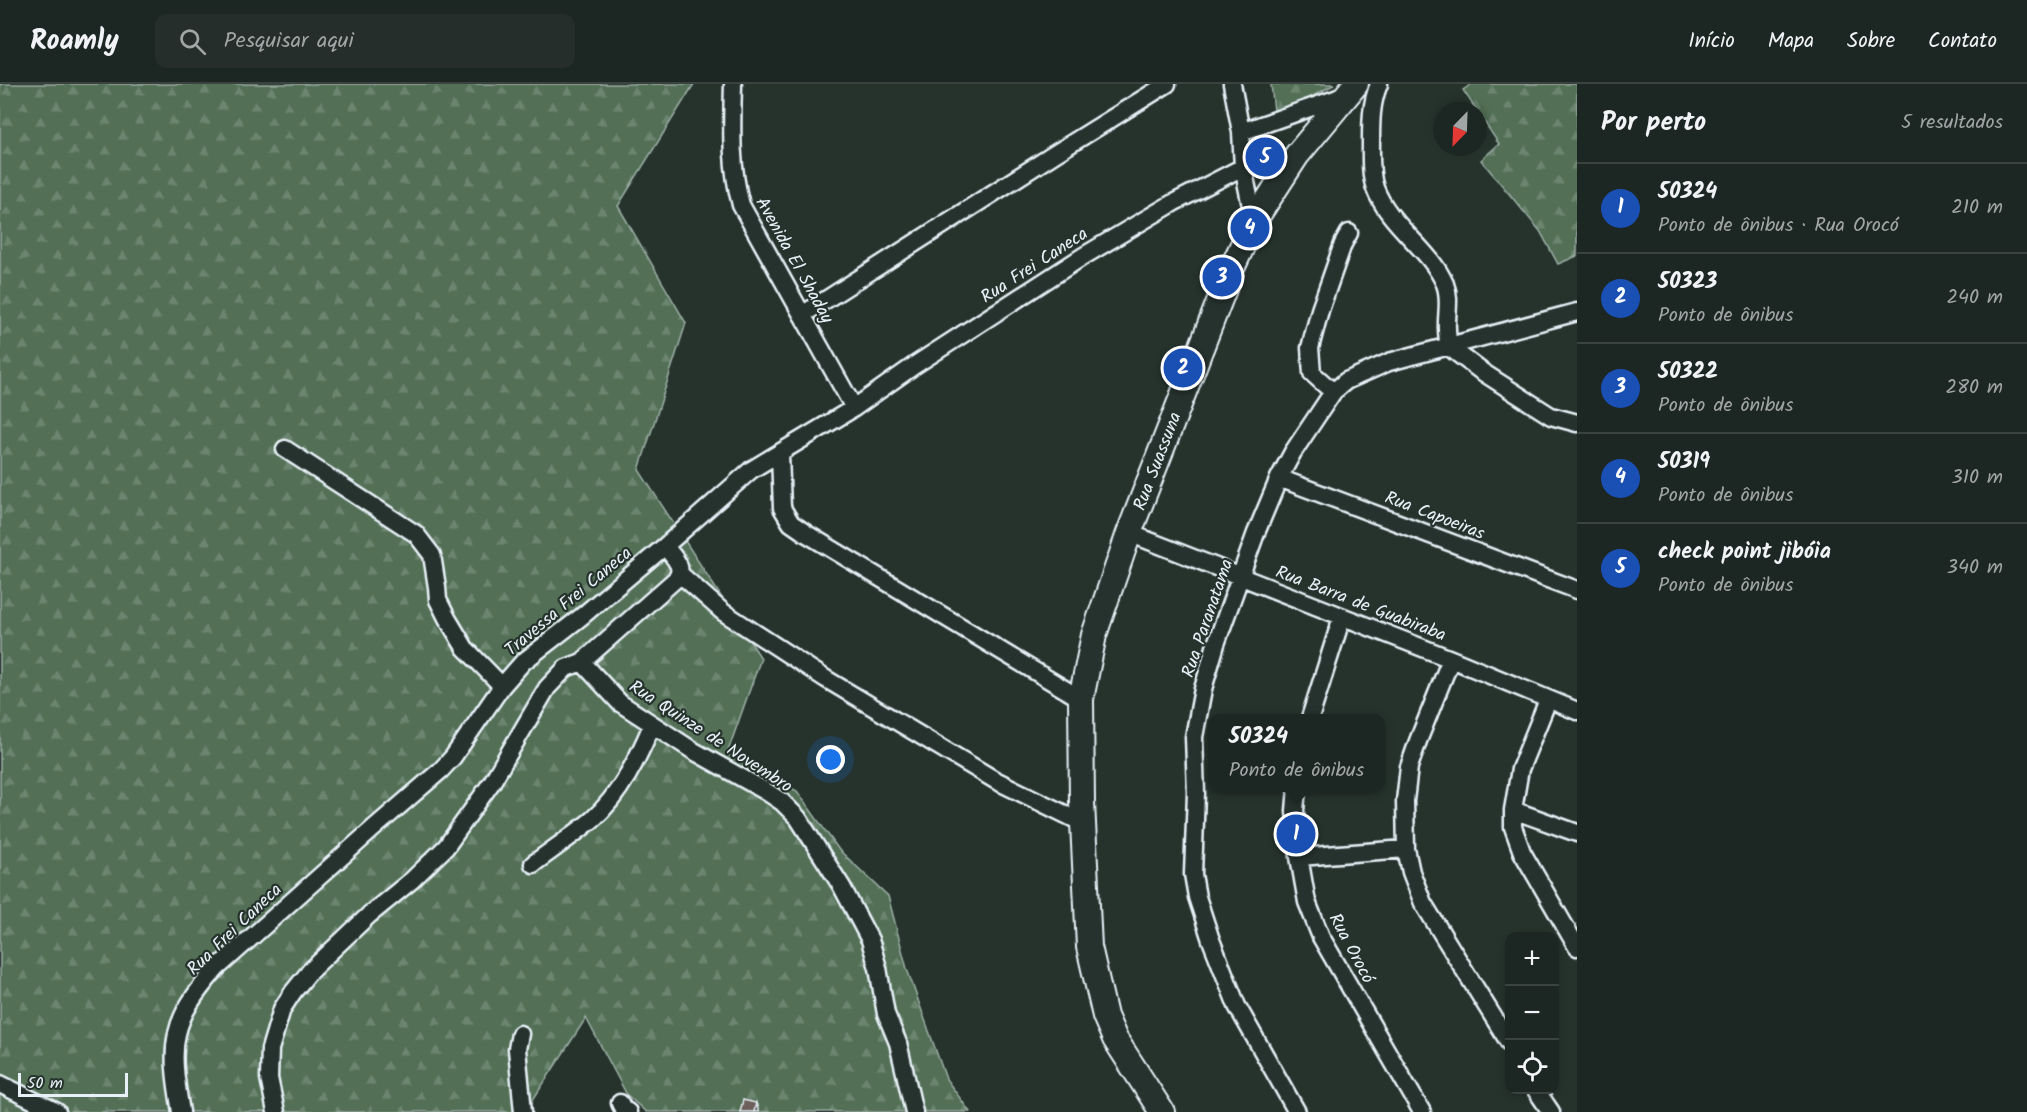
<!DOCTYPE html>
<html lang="pt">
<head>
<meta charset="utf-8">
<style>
  body { margin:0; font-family:Kalam,sans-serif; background:#252e2a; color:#f1f3f6 }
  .controls { position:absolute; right:18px; bottom:18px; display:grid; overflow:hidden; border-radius:12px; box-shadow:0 3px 9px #0003 }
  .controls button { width:54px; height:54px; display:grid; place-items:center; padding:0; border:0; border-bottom:2px solid #3a4340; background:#1c2622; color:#f1f3f6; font:30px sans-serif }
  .compass { position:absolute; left:1433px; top:18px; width:54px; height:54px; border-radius:50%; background:#1c2622; box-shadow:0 3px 9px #0003; rotate:203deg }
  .scale { position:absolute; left:18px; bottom:15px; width:110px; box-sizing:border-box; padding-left:6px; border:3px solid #e8f1f8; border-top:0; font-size:16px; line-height:21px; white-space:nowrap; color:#e8f1f8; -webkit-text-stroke:4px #26332d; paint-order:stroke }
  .you { position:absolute; left:831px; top:676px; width:21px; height:21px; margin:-15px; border:4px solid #fff; border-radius:50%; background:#1a73e8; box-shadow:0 0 0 9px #1a73e833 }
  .badge { display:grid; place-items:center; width:39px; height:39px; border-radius:50%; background:#ff9aa2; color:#fff; font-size:20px; font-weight:700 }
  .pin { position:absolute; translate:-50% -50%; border:3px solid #fff; box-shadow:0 2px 6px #0006 }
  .popup { position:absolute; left:1208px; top:630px; width:177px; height:78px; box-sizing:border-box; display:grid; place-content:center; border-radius:12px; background:#1c2622; filter:drop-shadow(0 2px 4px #0005); font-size:20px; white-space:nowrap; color:#a0a5a5 }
  .popup b { font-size:22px; color:#f1f3f6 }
  .popup::after { content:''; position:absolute; left:50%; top:100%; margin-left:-12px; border:12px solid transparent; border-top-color:#1c2622 }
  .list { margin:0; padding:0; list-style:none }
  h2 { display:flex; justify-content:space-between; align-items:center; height:78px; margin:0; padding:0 24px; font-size:26px }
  h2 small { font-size:20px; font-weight:400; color:#a0a5a5 }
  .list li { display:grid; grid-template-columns:39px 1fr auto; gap:18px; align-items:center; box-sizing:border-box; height:90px; padding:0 24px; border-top:2px solid #3a4340 }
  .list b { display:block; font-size:22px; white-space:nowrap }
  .list p { margin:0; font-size:20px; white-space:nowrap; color:#a0a5a5 }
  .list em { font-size:20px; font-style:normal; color:#a0a5a5 }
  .icon { flex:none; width:33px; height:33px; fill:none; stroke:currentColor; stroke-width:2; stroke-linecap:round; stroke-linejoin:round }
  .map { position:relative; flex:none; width:1577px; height:1028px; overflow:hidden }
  header { display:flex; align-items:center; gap:36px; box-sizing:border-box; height:84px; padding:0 30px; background:#1c2622; border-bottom:2px solid #3a4340 }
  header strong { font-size:28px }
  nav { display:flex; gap:33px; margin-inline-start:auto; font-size:21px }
  .search { width:420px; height:54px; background:#252e2a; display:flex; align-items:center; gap:15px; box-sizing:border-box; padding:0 21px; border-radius:12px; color:#a0a5a5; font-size:22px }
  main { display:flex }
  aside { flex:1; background:#1c2622 }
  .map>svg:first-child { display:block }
  .forest { fill:url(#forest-firs); stroke:#9eb0a8; stroke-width:1.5 }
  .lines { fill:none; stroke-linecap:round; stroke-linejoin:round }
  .street-casing { stroke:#e8f1f8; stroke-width:21 }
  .secondary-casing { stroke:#e8f1f8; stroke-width:28 }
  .street { stroke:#26332d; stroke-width:16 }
  .secondary { stroke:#26332d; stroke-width:24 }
  .shaded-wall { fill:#4c4440; stroke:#e8f1f8; stroke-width:1.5 }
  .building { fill:#6d615c; stroke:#e8f1f8; stroke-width:1.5 }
  .labels { text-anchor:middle; stroke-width:4.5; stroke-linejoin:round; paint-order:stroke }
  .street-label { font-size:18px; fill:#e8f1f8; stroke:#26332d }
</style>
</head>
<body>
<header>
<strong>Roamly</strong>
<div class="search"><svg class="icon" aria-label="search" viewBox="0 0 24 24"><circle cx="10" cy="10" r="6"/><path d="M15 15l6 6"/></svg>Pesquisar aqui</div>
<nav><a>Início</a><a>Mapa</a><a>Sobre</a><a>Contato</a></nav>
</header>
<main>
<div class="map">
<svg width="1577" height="1028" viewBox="0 0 1577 1028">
  <defs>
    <pattern id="forest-firs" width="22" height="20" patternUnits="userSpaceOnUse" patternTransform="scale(1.5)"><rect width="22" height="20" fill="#537057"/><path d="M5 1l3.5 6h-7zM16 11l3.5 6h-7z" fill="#6c8570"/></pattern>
  </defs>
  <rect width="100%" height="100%" fill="#26332d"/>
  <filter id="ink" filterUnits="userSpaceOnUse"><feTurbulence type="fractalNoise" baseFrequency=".0167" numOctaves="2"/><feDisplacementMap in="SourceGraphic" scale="12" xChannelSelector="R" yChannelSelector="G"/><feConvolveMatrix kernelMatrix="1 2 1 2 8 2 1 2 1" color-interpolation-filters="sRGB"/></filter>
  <g filter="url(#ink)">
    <!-- forest -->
    <path class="forest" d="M0,0h694l-76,122 68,117 -47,147 122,188 -34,96 70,37 42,59 49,46 19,73 39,110 24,33h-324l-19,-17 -41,-77 -61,94h-525z
      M1271,0h64l-33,18 -28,9z
      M1472,0h105v172l-19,8 -18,-33 -59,-71 18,-16 -36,-54z"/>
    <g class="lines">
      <defs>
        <path id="street" d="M733,0c-1,43 -3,80 8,121l113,203
          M1232,0l9,48 2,35 11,54
          M1379,0c-8,19 -8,38 -8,58 0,15 -1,32 4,46 14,38 54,59 70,96 6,15 1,30 2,45 0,6 1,12 2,18l32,24 70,45 26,7
          M1241,48l103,-36
          M802,231l254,-162 111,-69
          M1333,308l-21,-19 -2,-25 10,-38 23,-66 6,-11
          M285,365l131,85 16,21 5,32 1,13 9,18 18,30 37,38
          M780,370l2,54 9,15 16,11 274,165
          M1279,394l298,112
          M1129,449l322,126 126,52
          M680,490l43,38 103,67 169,101 88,43
          M1451,575l-33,82 -9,26 -4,34 1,48 5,23 12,31 87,141
          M582,578l38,41 72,47 75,42 15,10 16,16 44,69 28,53 8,28 8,46 12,29 16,69
          M1548,616l-28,69 -7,41v17l9,25 55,95
          M1310,634l32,-101
          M1297,704l-2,23 4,46 8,45 14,35 101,175
          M1513,726l64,23
          M1299,773l107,-8
          M533,780c20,-15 41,-29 60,-45 27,-24 45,-61 59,-94
          M520,950l-3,15 6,63
          M0,1000l57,28
          M1536,1006l15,22
          M620,1019l3,6 5,3
          M181,1028c-12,-69 -11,-91 36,-144l158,-141 66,-57 12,-13 49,-71 21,-24 58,-45 84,-71 86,-76 103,-62 61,-43 167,-108 91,-54 70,-36
          M276,1028l-7,-34 1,-29 12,-40 11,-17 17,-21 59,-56 43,-35 34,-33 46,-65 55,-94 19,-20 16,-6 95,-84c8,-12 -5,-22 -12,-32
          M1297,1028l-60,-106 -26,-66 -14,-43 -4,-23 3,-81 -2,-56 9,-48 13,-45 40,-111 23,-55 14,-26 40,-60 13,-11 43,-19 188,-50"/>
        <path id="secondary" d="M1162,1028l-47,-73 -10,-23 -16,-69 -7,-145 -1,-103 13,-64 35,-102 104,-267 21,-45 43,-66 59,-71"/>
      </defs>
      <!-- street casing -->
      <use href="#street" class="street-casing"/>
      <!-- secondary casing -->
      <use href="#secondary" class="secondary-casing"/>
      <!-- street -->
      <use href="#street" class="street"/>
      <!-- secondary -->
      <use href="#secondary" class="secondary"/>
    </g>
    <!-- shaded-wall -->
    <path class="shaded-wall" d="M756,1019l2,6v3h-4z"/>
    <!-- building -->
    <path class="building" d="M743,1016l13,3 -2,9h-14z"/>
  </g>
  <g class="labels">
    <!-- street labels -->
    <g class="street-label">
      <text transform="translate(795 176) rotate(61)" y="6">Avenida El Shaday</text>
      <text transform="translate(1034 181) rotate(-33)" y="6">Rua Frei Caneca</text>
      <text transform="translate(1157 377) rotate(-69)" y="6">Rua Suassuna</text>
      <text transform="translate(1435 431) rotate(21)" y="6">Rua Capoeiras</text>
      <text transform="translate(568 517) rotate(-40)" y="6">Travessa Frei Caneca</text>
      <text transform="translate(1361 519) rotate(21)" y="6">Rua Barra de Guabiraba</text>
      <text transform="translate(1207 534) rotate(-71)" y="6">Rua Paranatama</text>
      <text transform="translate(711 652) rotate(33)" y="6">Rua Quinze de Novembro</text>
      <text transform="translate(234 845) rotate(-44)" y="6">Rua Frei Caneca</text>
      <text transform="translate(1352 864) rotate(62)" y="6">Rua Orocó</text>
    </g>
  </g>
</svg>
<div class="controls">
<button>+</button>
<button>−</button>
<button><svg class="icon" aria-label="locate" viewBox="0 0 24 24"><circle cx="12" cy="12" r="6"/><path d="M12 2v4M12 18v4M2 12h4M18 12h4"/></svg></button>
</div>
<svg class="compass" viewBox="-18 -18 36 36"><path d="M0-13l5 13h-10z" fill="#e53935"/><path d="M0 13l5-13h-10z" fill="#a0a5a5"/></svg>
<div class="scale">50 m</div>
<div class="you"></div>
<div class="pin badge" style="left:1296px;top:750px;background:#1a4fb4">1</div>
<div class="popup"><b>50324</b>Ponto de ônibus</div>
<div class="pin badge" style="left:1183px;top:284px;background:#1a4fb4">2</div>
<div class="pin badge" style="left:1222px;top:193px;background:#1a4fb4">3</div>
<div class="pin badge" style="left:1250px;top:144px;background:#1a4fb4">4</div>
<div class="pin badge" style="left:1265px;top:73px;background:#1a4fb4">5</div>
</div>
<aside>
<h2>Por perto<small>5 resultados</small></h2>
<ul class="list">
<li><span class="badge" style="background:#1a4fb4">1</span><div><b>50324</b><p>Ponto de ônibus · Rua Orocó</p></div><em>210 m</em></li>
<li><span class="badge" style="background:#1a4fb4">2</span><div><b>50323</b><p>Ponto de ônibus</p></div><em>240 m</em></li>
<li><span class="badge" style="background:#1a4fb4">3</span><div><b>50322</b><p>Ponto de ônibus</p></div><em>280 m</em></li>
<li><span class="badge" style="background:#1a4fb4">4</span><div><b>50319</b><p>Ponto de ônibus</p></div><em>310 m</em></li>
<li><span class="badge" style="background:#1a4fb4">5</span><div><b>check point jibóia</b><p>Ponto de ônibus</p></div><em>340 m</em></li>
</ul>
</aside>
</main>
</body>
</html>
